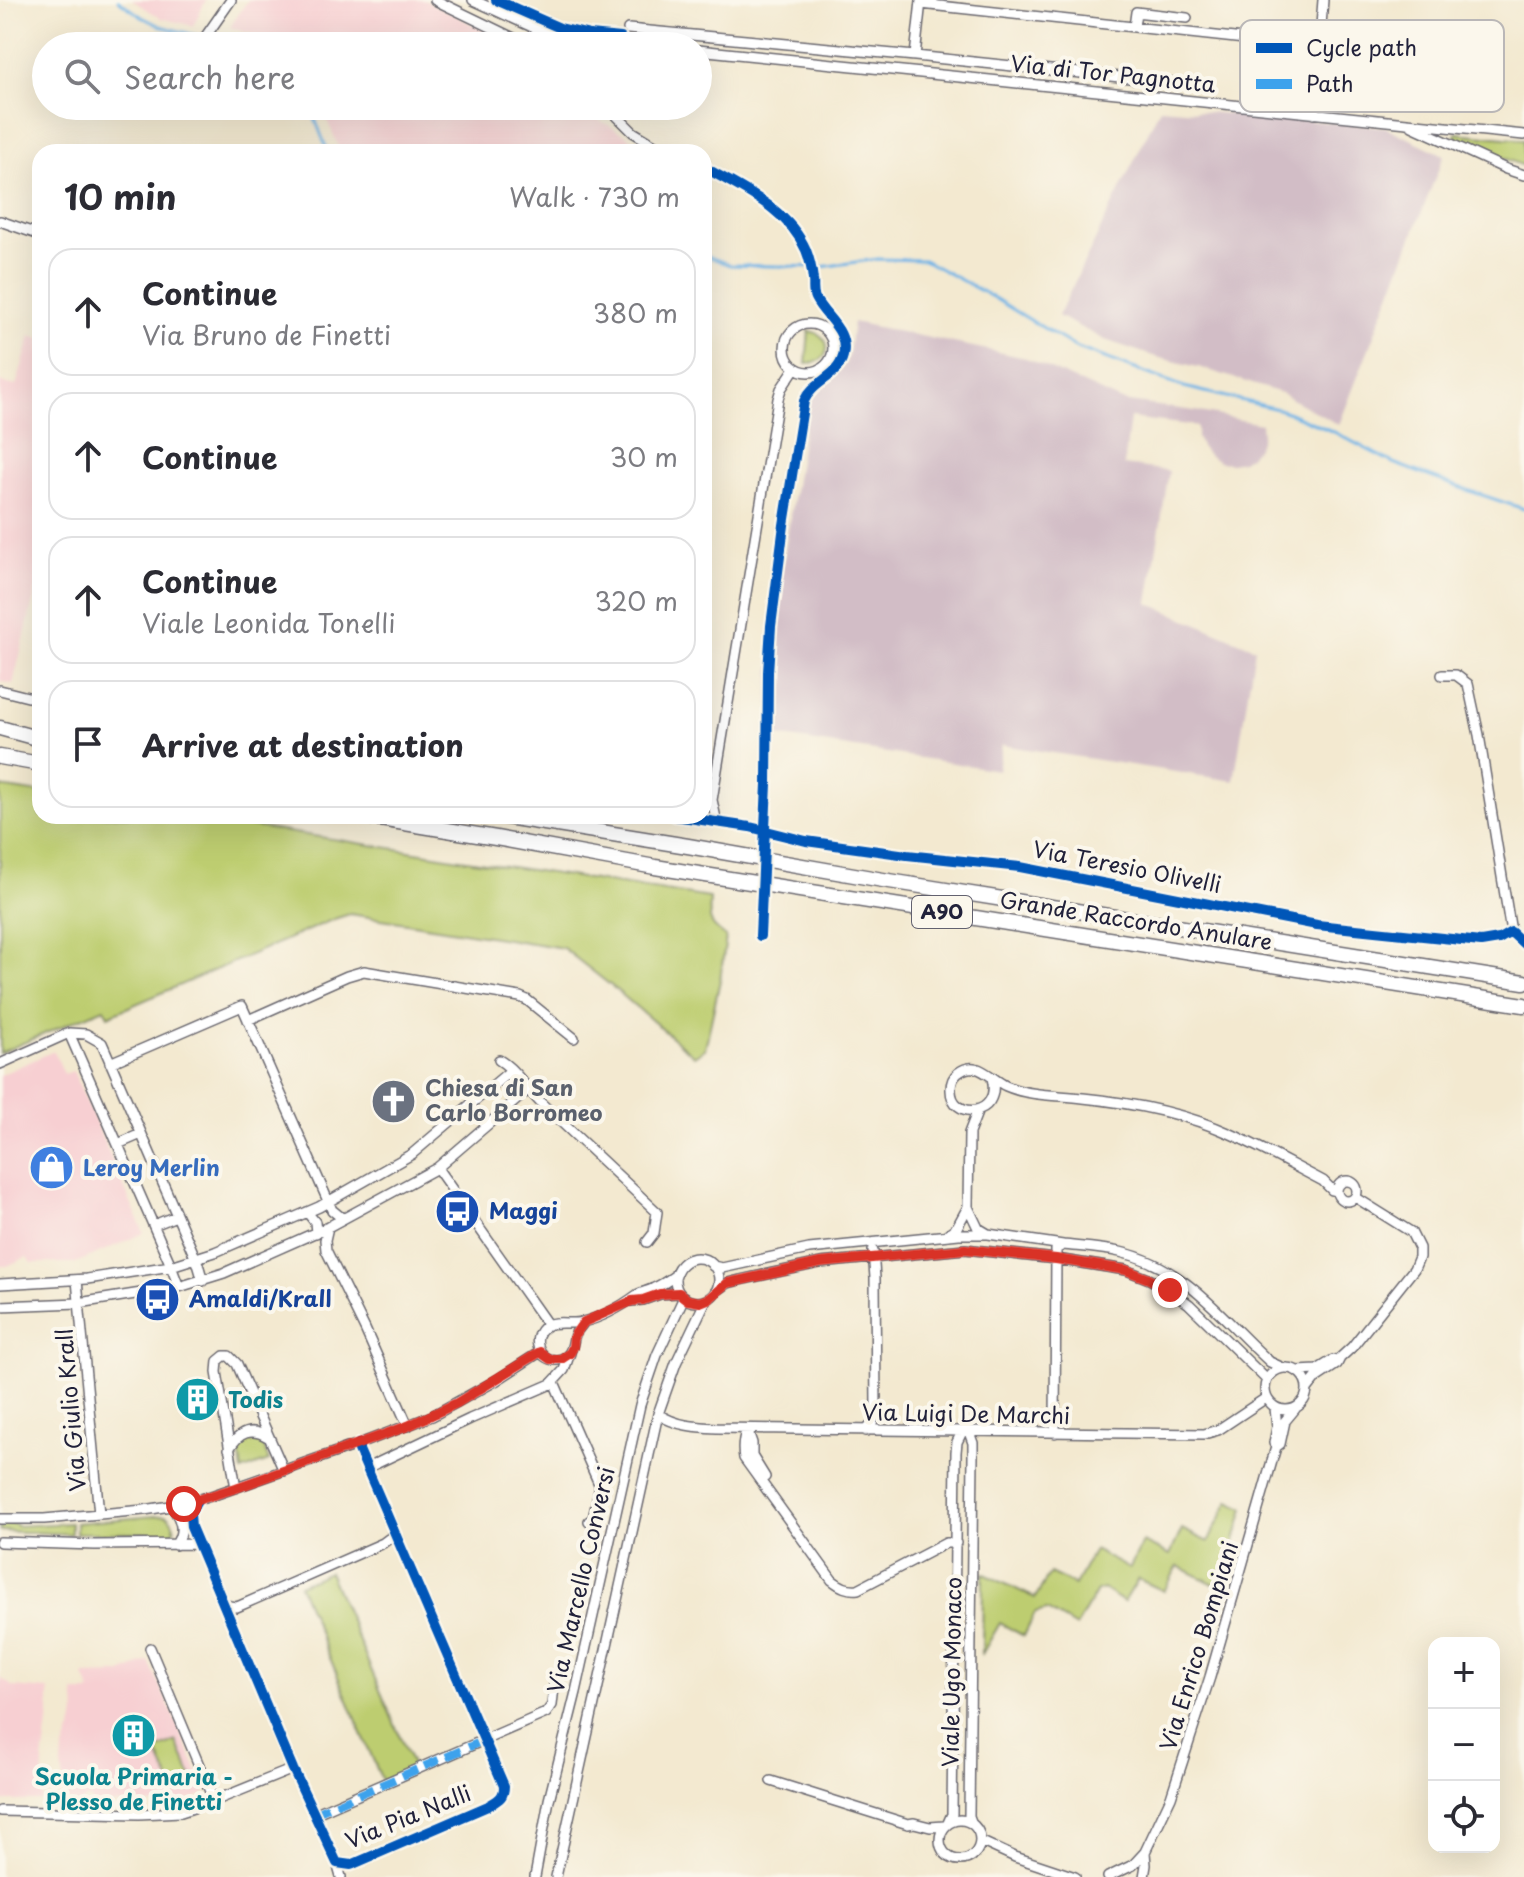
<!DOCTYPE html>
<html lang="en">
<head>
<meta charset="utf-8">
<style>
  body { margin:0; font-family:"Playpen Sans",sans-serif; background:#f2f2f3; color:#2b2b33 }
  .controls { position:absolute; right:24px; bottom:24px; display:grid; overflow:hidden; border-radius:16px; box-shadow:0 8px 32px #0002 }
  .controls button { width:72px; height:72px; display:grid; place-items:center; padding:0; border:0; border-bottom:2px solid #e1e1e2; background:#fff; color:#2b2b33; font:40px sans-serif }
  .stop { position:absolute; width:24px; height:24px; margin:-18px; border:6px solid #d93025; border-radius:50%; background:#fff }
  .stop.end { background:#d93025; border-color:#fff; box-shadow:0 2px 8px #0008 }
  .list { margin:0; padding:0; list-style:none }
  h2 { display:flex; justify-content:space-between; align-items:center; height:104px; margin:0; padding:0 32px; font-size:34px }
  h2 small { font-size:26px; font-weight:400; color:#7c7c81 }
  .list li { display:grid; grid-template-columns:52px 1fr auto; gap:24px; align-items:center; box-sizing:border-box; height:128px; margin:0 16px 16px; padding:0 16px; border:2px solid #e1e1e2; border-radius:24px }
  .list b { display:block; font-size:30px; white-space:nowrap }
  .list p { margin:0; font-size:26px; white-space:nowrap; color:#7c7c81 }
  .list em { font-size:26px; font-style:normal; color:#7c7c81 }
  .icon { flex:none; width:44px; height:44px; fill:none; stroke:currentColor; stroke-width:2; stroke-linecap:round; stroke-linejoin:round }
  .map { position:relative; flex:none; width:1524px; height:1877px; overflow:hidden }
  .search { position:absolute; background:#fff; box-shadow:0 8px 32px #0002; left:32px; top:32px; width:680px; height:88px; display:flex; align-items:center; gap:20px; box-sizing:border-box; padding:0 28px; border-radius:44px; color:#7c7c81; font-size:30px }
  .panel { position:absolute; background:#fff; box-shadow:0 8px 32px #0002; left:32px; top:144px; width:680px; height:680px; border-radius:24px }
  .map>svg:first-child { display:block }
  .built { fill:#f7cfd2 }
  .industrial { fill:#d2bdc6 }
  .green { fill:#bdcd70; stroke:#707856; stroke-width:2 }
  .lines { fill:none; stroke-linecap:round; stroke-linejoin:round }
  .stream { stroke:#70b4e6; stroke-width:3 }
  .minor-casing { stroke:#6b686f; stroke-width:12 }
  .highway-casing { stroke:#6b686f; stroke-width:17 }
  .minor { stroke:#fff; stroke-width:9 }
  .highway { stroke:#fff; stroke-width:14 }
  .quiet { stroke:#3ea2ec; stroke-width:8; stroke-dasharray:16 8; stroke-linecap:butt }
  .cycleway-casing { stroke:#fbf7ec; stroke-width:15 }
  .cycleway { stroke:#0057b8; stroke-width:10 }
  .route { stroke:#d93025; stroke-width:10 }
  .labels { text-anchor:middle; stroke-width:8; stroke-linejoin:round; paint-order:stroke }
  .shield { fill:#fbf7ec; stroke:#636270; stroke-width:2 }
  .shield-label { font-size:20px; font-weight:bold; fill:#22223b }
  .street-label { font-size:22px; fill:#22223b; stroke:#fbf7ec }
  .worship-label { font-size:22px; font-weight:bold; fill:#5b616d; stroke:#fbf7ec; text-anchor:start }
  .shop-label { font-size:22px; font-weight:bold; fill:#366cbe; stroke:#fbf7ec; text-anchor:start }
  .transit-label { font-size:22px; font-weight:bold; fill:#164399; stroke:#fbf7ec; text-anchor:start }
  .culture-label { font-size:22px; font-weight:bold; fill:#0d838f; stroke:#fbf7ec; text-anchor:start }
  .key { fill:#fbf7ec; stroke:#bab7b7; stroke-width:2 }
  .key-label { font-size:22px; fill:#22223b }
</style>
</head>
<body>
<div class="map">
<svg width="1524" height="1877" viewBox="0 0 1524 1877">
  <rect width="100%" height="100%" fill="#fbf7ec"/>
  <filter id="ink" filterUnits="userSpaceOnUse"><feTurbulence type="fractalNoise" baseFrequency=".0125" numOctaves="2"/><feDisplacementMap in="SourceGraphic" scale="16" xChannelSelector="R" yChannelSelector="G"/><feConvolveMatrix kernelMatrix="1 2 1 2 8 2 1 2 1" color-interpolation-filters="sRGB"/></filter>
  <filter id="wash" filterUnits="userSpaceOnUse"><feTurbulence type="fractalNoise" baseFrequency=".006" numOctaves="4" result="noise"/><feDisplacementMap in="SourceGraphic" scale="32" xChannelSelector="R" yChannelSelector="G"/><feGaussianBlur stdDeviation="1.8" result="paint"/><feColorMatrix in="noise" values="0 0 0 0 0 0 0 0 0 0 0 0 0 0 0 0 0 1.4 0 .05"/><feComposite in="paint" operator="in"/></filter>
  <g filter="url(#wash)">
    <rect width="100%" height="100%" fill="#f3e9d0"/>
    <!-- built -->
    <path class="built" d="M132,0h74l-13,26 -32,-8z
      M248,0h176l92,46h-234l-12,-6 -40,-13z
      M321,106h268l10,14 56,32h-314z
      M31,336l9,3v234l-27,111 -13,-3v-299l16,4z
      M54,1051l10,23 9,-3 71,162 -68,30h-45l-4,-6 -20,9h-7v-191z
      M149,1661l57,130 -2,3 -23,9 -17,2 -72,-2 -1,-4h-7l-1,5 -15,-1 -3,-5 -3,-33 1,-14 10,-26 3,-16 -2,-17h17l-7,-16 2,-1 33,-1z
      M0,1678l14,9 35,3v26l-6,45 -1,40h-42z"/>
    <!-- industrial -->
    <path class="industrial" d="M1160,108l225,19 59,28 -105,270 -58,-32 -79,-25 -46,-11 -51,-17 -47,-24z
      M853,322l173,36 95,43 74,10 66,13 1,11 -4,11 -7,9 -9,6 -11,2 -12,-1 -10,-6 -7,-8 -5,-10v-12l-67,-8 -6,47 45,6 -21,132 107,45 -21,133 -232,-36 -4,25 -227,-35 5,-28 -8,-3 7,-90 33,-212 6,-10 8,-8 18,-13 6,-8 3,-10z"/>
    <!-- green -->
    <path class="green" d="M1456,133l68,7v26l-69,-28z
      M809,331c25,4 24,32 -3,33z
      M0,787l40,6v23h145l525,82c-1,22 -3,25 16,39l-6,43 -15,69 -11,7 -80,-68 -51,-40 -213,-34 -16,5 -226,97 -4,-8 -104,45z
      M253,1440l10,5 6,16 -27,10 -3,-21 6,-7z
      M1229,1501l15,7 -22,80 -44,-22 -14,25 -26,-12 -14,23 -21,-13 -6,2 -21,36 -29,-17 -12,3 -11,23 -24,-13 -18,31 1,-81 52,25 15,-25 25,12 19,-35 35,19 14,-27 27,13 12,-26 26,13z
      M166,1515c6,4 11,14 7,20l-5,1 -1,-3h-91v-10z
      M71,1523v11l-71,-3v-7h15l1,2z
      M329,1572l85,197 -31,14 -84,-198z
      M176,1741l17,38 -20,8 -17,-37z"/>
    <g class="lines">
      <!-- stream -->
      <path class="stream" d="M118,0l24,17 18,9 77,20
        M310,106l18,46
        M704,250l3,6 23,9 91,2 57,-8 46,1 70,38 81,49 109,40 98,23 52,22 59,31 68,25 63,21"/>
    </g>
  </g>
  <g filter="url(#ink)">
    <g class="lines">
      <defs>
        <path id="minor" d="M435,0l95,46
          M473,0l79,36 10,4 46,6
          M921,4l379,41
          M1134,27l2,-15 51,6
          M628,29l287,27 6,-55
          M157,41l10,5
          M199,46l32,-46
          M698,50l826,85
          M915,56l293,30
          M607,106l26,26 33,20
          M1314,114l9,-114
          M1412,126l94,43 18,6
          M0,221l40,14
          M785 348a24 24 0 1 1 48 0a24 24 0 1 1-48 0Z
          M1442,675h14l12,9 11,51 32,197
          M0,690l40,10
          M675,816l75,11 56,14 101,14 113,12 297,58 164,17 18,-3 12,-7 13,12
          M717,823l-5,-23 66,-401 3,-10 14,-21
          M248,1020l99,-44 17,-5 156,26 7,3 47,38
          M69,1033l100,228 10,26
          M499,1060c16,9 28,29 41,42l117,110 -3,21 -7,9
          M110,1063l132,-57 90,204 11,9
          M0,1064l69,-31 17,1 16,9 96,221 5,17
          M992,1078c10,40 -42,42 -41,11 0,-6 2,-12 7,-16 19,-15 32,6 48,13 23,10 52,9 77,12 51,5 101,15 148,36 31,14 61,31 92,47l9,9 4,1
          M978,1110l-9,23 -1,74 10,21 10,6
          M118,1144l23,-10
          M437,1168l110,156
          M1337 1191a10 10 0 1 1 20 0a10 10 0 1 1-20 0Z
          M307,1212l8,10 1,11
          M154,1225l22,-9
          M328,1227l-3,13 1,10 39,79 43,97
          M946,1235l11,-8 11,-20
          M675 1280a22 22 0 1 1 44 0a22 22 0 1 1-44 0Z
          M713,1266l9,2 87,-19 150,-15h29l75,11
          M77,1280l22,234
          M0,1284l87,-5 84,-13 44,-14 104,-45 93,-53 98,-83
          M715,1292l13,-9 12,-3 80,-17 145,-14 91,10 70,11 23,9 21,11 19,14 78,76
          M632,1301l11,-1 17,-6 19,-1
          M0,1306l79,-3 100,-16 45,-14 104,-46 109,-59 91,-78
          M584,1322c-4,5 -9,10 -10,16 -2,10 -3,20 -17,22 -19,1 -27,-24 -11,-34 8,-6 25,-1 36,-4 19,-4 40,-16 55,-27 5,-3 12,-4 17,-7 8,-3 15,-8 22,-13
          M1265 1389a21 21 0 1 1 42 0a21 21 0 1 1-42 0Z
          M1298,1371l19,-1 16,-10
          M554,1382l46,104 -7,33 -4,2
          M1308,1388l8,-10 21,-14 3,-6 12,-11 62,-78 5,-12v-9l-8,-16 -56,-35
          M1275,1408l2,19 -3,16 2,4
          M658,1414c18,12 38,13 59,14l487,6 14,-4 48,-32
          M747,1429c-4,10 -5,18 -3,29l88,122c9,7 15,10 26,9l88,-46h10
          M747,1429l5,14v13l13,21
          M866,1431l6,-7 4,-12 -1,-134 -2,-27
          M969,1432l4,11v13l-4,360 3,8
          M1055,1433l1,-184 7,-4c19,2 38,3 57,7 67,15 102,67 150,110l13,6
          M229,1449c10,-17 22,-22 39,-12
          M367,1468l103,-49 81,-35 13,-14 6,-17
          M236,1488l-19,-116 1,-11 6,-5h5l8,8 47,107
          M197,1501l-7,13 1,13 102,242 44,94 14,2 137,-59c10,-6 16,-8 16,-20l-145,-336v-6
          M171,1506c10,12 15,26 4,39
          M0,1519h44l100,-9 40,-6 30,-9 145,-51 73,-28 65,-36 43,-28
          M0,1542l95,3 103,-1
          M223,1602l6,4 8,1 146,-64 8,-6 2,-6
          M150,1648l64,153
          M771,1781l137,43 6,-1 16,4 14,-1
          M0,1811l139,3 42,-2 33,-11 79,-32
          M314,1814l232,-101 6,-8 3,-27
          M940 1840a20 20 0 1 1 40 0a20 20 0 1 1-40 0Z
          M948,1823l4,-9 4,-362 1,-10 5,-10
          M980,1841l35,16 60,20
          M337,1863l4,14
          M535,1877l14,-77 27,-108 64,-287 17,-50 27,-58
          M556,1877l102,-463 18,-51 30,-63
          M1108,1877l25,-12 12,-13 26,-55 39,-120 66,-230 4,-3 5,-23 10,-12
          M1144,1877l2,-12 -1,-13"/>
        <path id="highway" d="M0,728l40,11
          M0,757l40,7
          M362,816l134,22 159,29 869,138
          M501,816l187,30 195,34 641,102"/>
      </defs>
      <!-- minor casing -->
      <use href="#minor" class="minor-casing"/>
      <!-- highway casing -->
      <use href="#highway" class="highway-casing"/>
      <!-- minor -->
      <use href="#minor" class="minor"/>
      <!-- highway -->
      <use href="#highway" class="highway"/>
      <!-- quiet -->
      <path class="quiet" d="M314,1814l171,-74"/>
      <defs>
        <path id="cycleway" d="M496,0l64,28 30,7 31,3 -1,8
          M704,167c37,22 84,41 102,83 4,10 6,20 7,30 1,6 -1,12 2,18 10,20 34,32 28,58 -5,21 -30,25 -39,45l-20,124 -13,101 -3,46 -1,112 -7,152
          M675,816l75,11 56,14 101,14 113,12 297,58 164,17 18,-3 12,-7 13,12
          M197,1501l-7,13 1,13 102,242 44,94 14,2 137,-59c10,-6 16,-8 16,-20l-145,-336v-6"/>
      </defs>
      <!-- cycleway casing -->
      <use href="#cycleway" class="cycleway-casing"/>
      <!-- cycleway -->
      <use href="#cycleway" class="cycleway"/>
    </g>
  </g>
  <g class="lines" filter="url(#ink)">
    <!-- route -->
    <path class="route" d="M184,1504l52,-16 172,-62 49,-23 83,-51 10,7h11l9,-6 3,-6 1,-11 10,-14 48,-21 11,-1 17,-6 19,-1 9,7 12,2 10,-4 18,-15 92,-20 145,-14 91,10 70,11 23,9 21,11"/>
  </g>
  <!-- icons -->
  <defs>
    <symbol id="church-disc" viewBox="-11 -11 22 22"><circle r="9.5" fill="#6b7280" stroke="#fbf7ec"/><path d="M-1.2-6h2.4v3.5h3.3v2.4h-3.3V6h-2.4V-.1h-3.3v-2.4h3.3Z" fill="#fff"/></symbol>
    <symbol id="shop-disc" viewBox="-11 -11 22 22"><circle r="9.5" fill="#3f7fe0" stroke="#fbf7ec"/><path d="M-5-2.5h2.3a2.7 3.5 0 0 1 5.4 0H5L5.5 6h-11ZM-1.5-2.5h3a1.5 2.3 0 0 0-3 0Z" fill="#fff"/></symbol>
    <symbol id="bus-disc" viewBox="-11 -11 22 22"><circle r="9.5" fill="#1a4fb4" stroke="#fbf7ec"/><path d="M-5-6H5V4H4V6H2V4H-2V6H-4V4H-5ZM-3.5-4V0h7V-4ZM-3.5 1.2v1.5H-2V1.2ZM2 1.2v1.5H3.5V1.2Z" fill="#fff"/></symbol>
    <symbol id="building-disc" viewBox="-11 -11 22 22"><circle r="9.5" fill="#0f9aa8" stroke="#fbf7ec"/><path d="M-4-6H4V6H1V3H-1V6H-4ZM-2.5-4.3h1.7v1.8h-1.7ZM.8-4.3h1.7v1.8H.8ZM-2.5-1h1.7V.8h-1.7ZM.8-1h1.7V.8H.8Z" fill="#fff"/></symbol>
  </defs>
  <g fill-rule="evenodd">
    <use href="#church-disc" x="368" y="1076" width="51" height="51"/>
    <use href="#shop-disc" x="26" y="1142" width="51" height="51"/>
    <use href="#bus-disc" x="432" y="1186" width="51" height="51"/>
    <use href="#bus-disc" x="132" y="1274" width="51" height="51"/>
    <use href="#building-disc" x="172" y="1374" width="51" height="51"/>
    <use href="#building-disc" x="108" y="1710" width="51" height="51"/>
  </g>
  <g class="labels">
    <!-- shield labels -->
    <rect class="shield" x="912" y="896" width="60" height="32" rx="6"/>
    <g class="shield-label">
      <text x="942" y="919">A90</text>
    </g>
    <!-- street labels -->
    <g class="street-label">
      <text transform="translate(1113 74) rotate(6)" y="8">Via di Tor Pagnotta</text>
      <text transform="translate(1127 867) rotate(11)" y="8">Via Teresio Olivelli</text>
      <text transform="translate(1136 921) rotate(9)" y="8">Grande Raccordo Anulare</text>
      <text transform="translate(71 1410) rotate(-95)" y="8">Via Giulio Krall</text>
      <text transform="translate(966 1414) rotate(1)" y="8">Via Luigi De Marchi</text>
      <text transform="translate(581 1580) rotate(-77)" y="8">Via Marcello Conversi</text>
      <text transform="translate(1199 1646) rotate(-73)" y="8">Via Enrico Bompiani</text>
      <text transform="translate(952 1672) rotate(-89)" y="8">Viale Ugo Monaco</text>
      <text transform="translate(408 1817) rotate(-22)" y="8">Via Pia Nalli</text>
    </g>
    <!-- worship labels -->
    <g class="worship-label">
      <text x="425" y="1096">Chiesa di San<tspan x="425" dy="25">Carlo Borromeo</tspan></text>
    </g>
    <!-- shop labels -->
    <g class="shop-label">
      <text x="83" y="1176">Leroy Merlin</text>
    </g>
    <!-- transit labels -->
    <g class="transit-label">
      <text x="489" y="1219">Maggi</text>
      <text x="189" y="1307">Amaldi/Krall</text>
    </g>
    <!-- culture labels -->
    <g class="culture-label">
      <text x="228" y="1408">Todis</text>
      <text x="134" y="1785" text-anchor="middle">Scuola Primaria -<tspan x="134" dy="25">Plesso de Finetti</tspan></text>
    </g>
  </g>
  <!-- legend -->
  <rect x="1240" y="20" width="264" height="92" rx="12" class="key"/>
  <rect x="1256" y="43" width="36" height="10" fill="#0057b8"/>
  <rect x="1256" y="79" width="36" height="10" fill="#3ea2ec"/>
  <g class="key-label">
    <text x="1306" y="56">Cycle path</text>
    <text x="1306" y="92">Path</text>
  </g>
</svg>
<div class="controls">
<button>+</button>
<button>−</button>
<button><svg class="icon" aria-label="locate" viewBox="0 0 24 24"><circle cx="12" cy="12" r="6"/><path d="M12 2v4M12 18v4M2 12h4M18 12h4"/></svg></button>
</div>
<div class="stop" style="left:184px;top:1504px"></div>
<div class="stop end" style="left:1170px;top:1290px"></div>
<div class="search"><svg class="icon" aria-label="search" viewBox="0 0 24 24"><circle cx="10" cy="10" r="6"/><path d="M15 15l6 6"/></svg>Search here</div>
<section class="panel">
<h2>10 min<small>Walk · 730 m</small></h2>
<ul class="list">
<li><svg class="icon" aria-label="ahead" viewBox="0 0 24 24"><path d="M12 20V5M6 11l6-6 6 6"/></svg><div><b>Continue</b><p>Via Bruno de Finetti</p></div><em>380 m</em></li>
<li><svg class="icon" aria-label="ahead" viewBox="0 0 24 24"><path d="M12 20V5M6 11l6-6 6 6"/></svg><div><b>Continue</b></div><em>30 m</em></li>
<li><svg class="icon" aria-label="ahead" viewBox="0 0 24 24"><path d="M12 20V5M6 11l6-6 6 6"/></svg><div><b>Continue</b><p>Viale Leonida Tonelli</p></div><em>320 m</em></li>
<li><svg class="icon" aria-label="arrive" viewBox="0 0 24 24"><path d="M6 21V4h12l-3 4 3 4H6"/></svg><div><b>Arrive at destination</b></div></li>
</ul>
</section>
</div>
</body>
</html>
